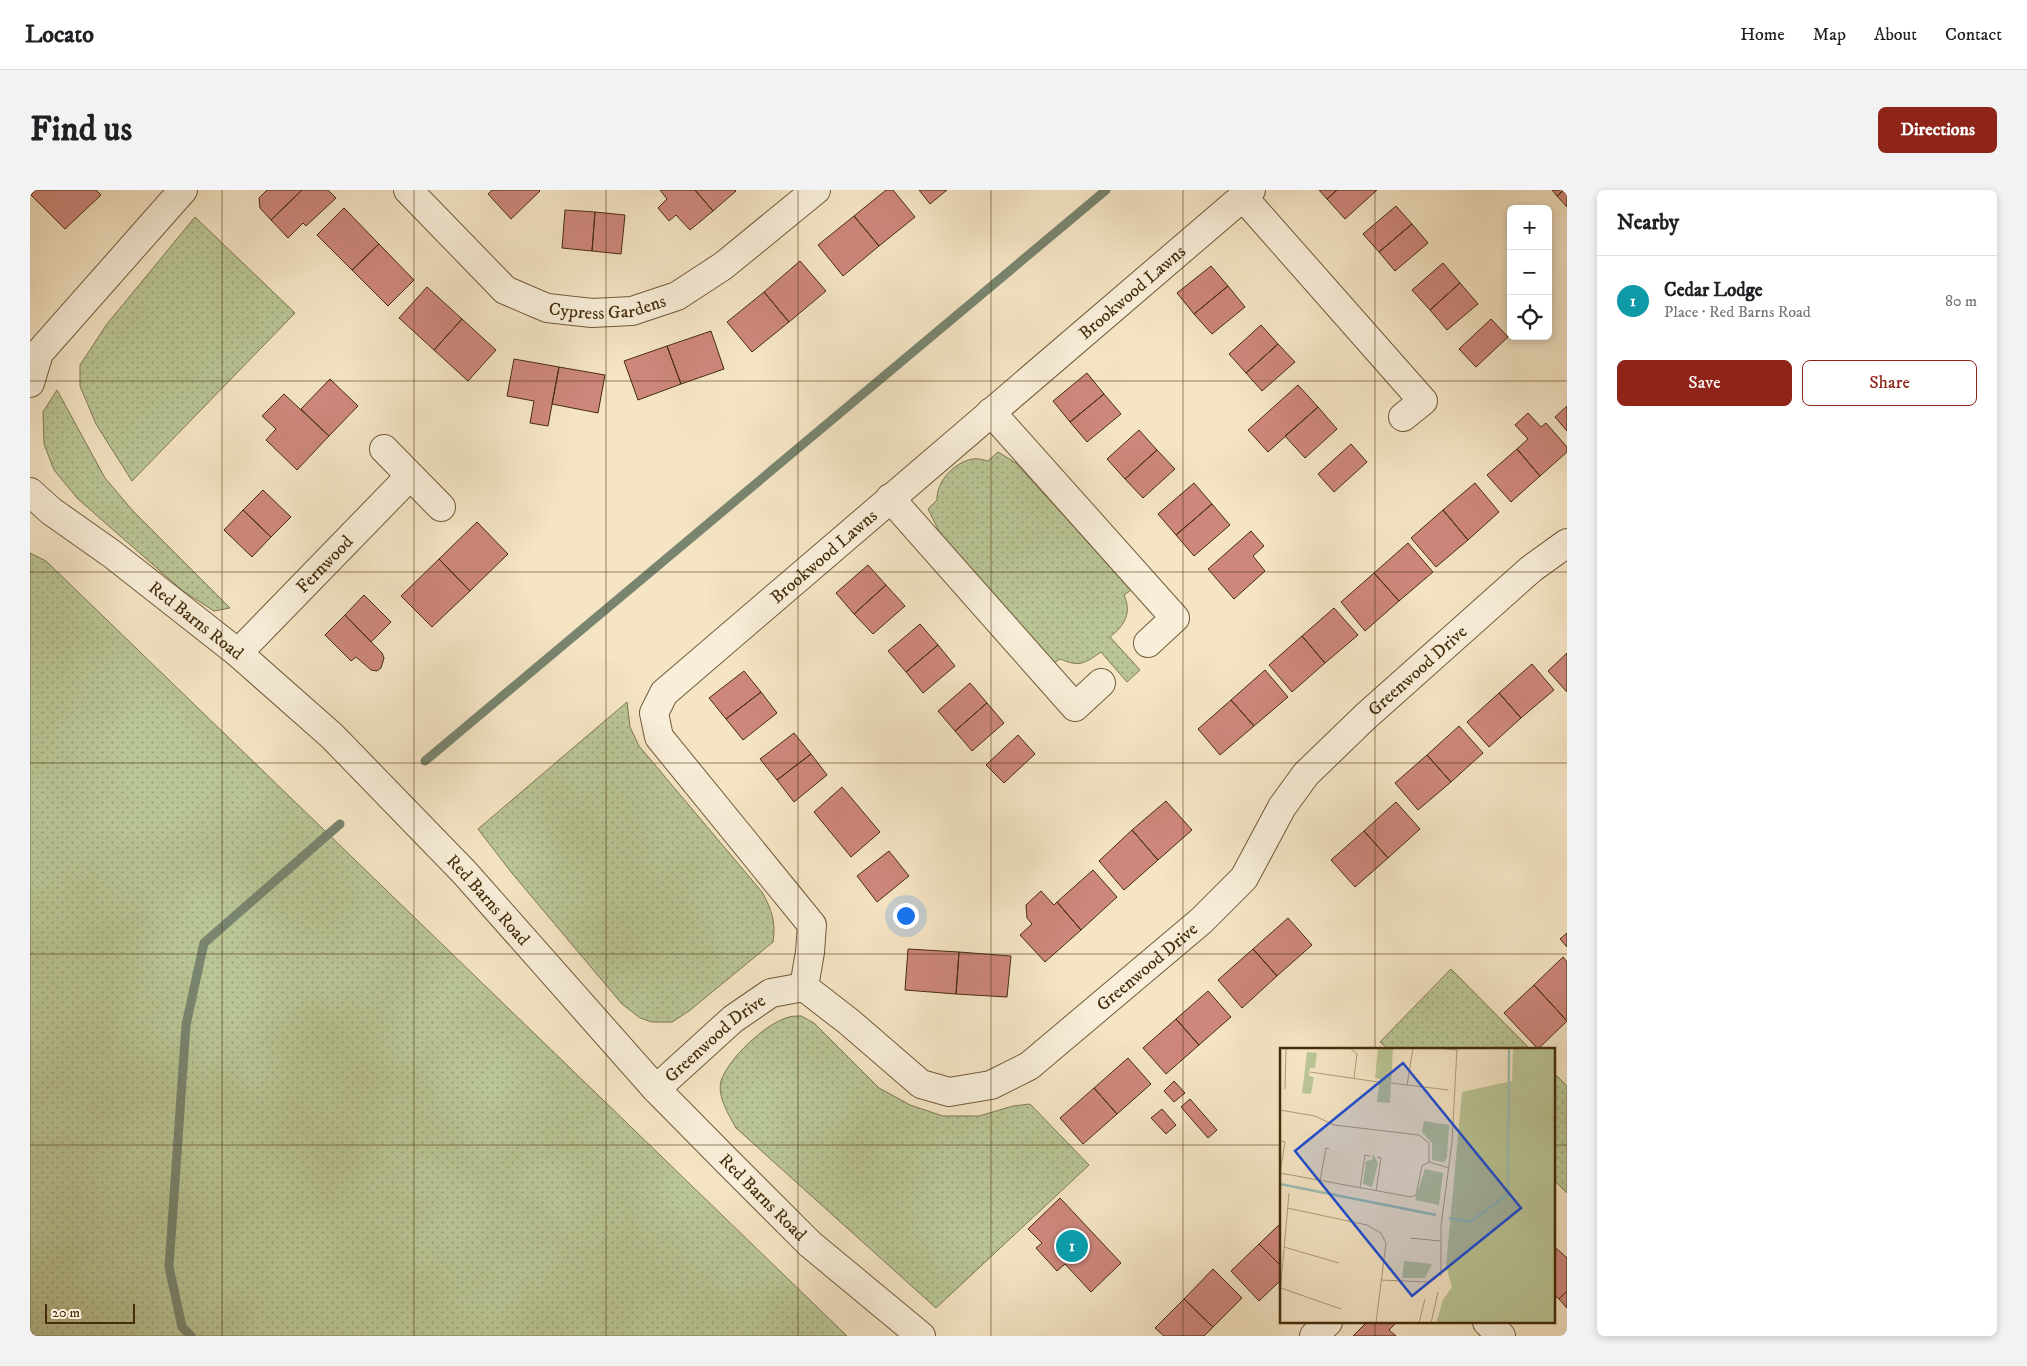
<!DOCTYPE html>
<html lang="en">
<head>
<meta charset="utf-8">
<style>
  body { margin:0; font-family:"IM FELL DW Pica",serif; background:#f2f2f2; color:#202124 }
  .controls { position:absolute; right:15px; top:15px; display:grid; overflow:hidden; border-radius:8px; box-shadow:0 2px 8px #0003 }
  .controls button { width:45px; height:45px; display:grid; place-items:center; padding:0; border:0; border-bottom:1px solid #e0e0e0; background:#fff; color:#202124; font:25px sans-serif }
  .scale { position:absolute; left:15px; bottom:12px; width:90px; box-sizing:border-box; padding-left:5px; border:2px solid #452d0b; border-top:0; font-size:14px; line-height:18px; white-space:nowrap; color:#452d0b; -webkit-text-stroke:4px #f8eed9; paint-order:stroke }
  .you { position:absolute; left:875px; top:725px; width:18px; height:18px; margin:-12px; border:4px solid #fff; border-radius:50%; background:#1a73e8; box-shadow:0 0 0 8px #1a73e833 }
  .badge { display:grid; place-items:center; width:32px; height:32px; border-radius:50%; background:#8f2418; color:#fff; font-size:16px; font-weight:700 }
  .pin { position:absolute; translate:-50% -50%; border:2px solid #fff; box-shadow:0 1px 5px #0006 }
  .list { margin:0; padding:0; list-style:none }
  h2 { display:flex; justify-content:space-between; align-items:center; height:65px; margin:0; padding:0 20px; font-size:21px }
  h2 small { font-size:16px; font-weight:400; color:#757577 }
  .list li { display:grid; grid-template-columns:32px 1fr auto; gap:15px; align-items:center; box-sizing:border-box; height:90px; padding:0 20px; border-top:1px solid #e0e0e0 }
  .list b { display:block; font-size:19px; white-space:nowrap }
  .list p { margin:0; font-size:16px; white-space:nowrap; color:#757577 }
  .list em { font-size:16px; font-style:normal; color:#757577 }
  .actions { display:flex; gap:10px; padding:15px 20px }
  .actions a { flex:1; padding:11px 0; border:1px solid #8f2418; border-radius:8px; text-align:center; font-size:18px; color:#8f2418 }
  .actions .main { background:#8f2418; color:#fff }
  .icon { flex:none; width:28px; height:28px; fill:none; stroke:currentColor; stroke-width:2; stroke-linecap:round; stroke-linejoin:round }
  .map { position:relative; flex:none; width:1537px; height:1146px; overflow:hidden; border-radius:8px }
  header { display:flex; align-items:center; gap:30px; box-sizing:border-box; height:70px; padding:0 25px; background:#fff; border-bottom:1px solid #e0e0e0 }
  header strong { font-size:24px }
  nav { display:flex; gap:28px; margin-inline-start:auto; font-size:18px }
  .intro { display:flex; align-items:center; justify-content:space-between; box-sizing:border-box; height:120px; padding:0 30px }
  h1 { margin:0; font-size:35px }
  .button { padding:12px 22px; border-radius:8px; background:#8f2418; color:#fff; font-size:18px; font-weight:700 }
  main { display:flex; gap:30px; padding:0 30px }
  aside { flex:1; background:#fff; border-radius:8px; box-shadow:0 2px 8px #0003 }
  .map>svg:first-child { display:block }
  .green { fill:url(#green-dots); stroke:#807950 }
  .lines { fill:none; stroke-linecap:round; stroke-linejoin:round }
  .stream { stroke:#79856f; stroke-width:9 }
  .building { fill:#ce877d; stroke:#452d0b }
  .minor-casing { stroke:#715b3a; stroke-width:30 }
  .tertiary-casing { stroke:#715b3a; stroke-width:30 }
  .minor { stroke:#f8eed9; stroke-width:28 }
  .tertiary { stroke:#f8eed9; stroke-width:28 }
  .grid { fill:none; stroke:#452d0b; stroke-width:1; stroke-opacity:0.55 }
  .labels { text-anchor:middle; stroke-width:4.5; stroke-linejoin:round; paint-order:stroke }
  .street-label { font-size:18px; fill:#452d0b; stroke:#f8eed9 }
  .inset-river { fill:none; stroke:#9cbfb2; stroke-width:2.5 }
  .inset-road { fill:none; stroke:#af9b7b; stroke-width:1 }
  .view { fill:#1d4ed8; fill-opacity:0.15; stroke:#1d4ed8; stroke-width:2.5 }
  .inset-edge { fill:none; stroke:#452d0b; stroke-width:2.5 }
</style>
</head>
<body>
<header>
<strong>Locato</strong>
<nav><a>Home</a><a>Map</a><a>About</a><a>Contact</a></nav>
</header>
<div class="intro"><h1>Find us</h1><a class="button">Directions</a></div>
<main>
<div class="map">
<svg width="1537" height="1146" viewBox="0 0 1537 1146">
  <defs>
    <pattern id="green-dots" width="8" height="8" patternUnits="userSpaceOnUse" patternTransform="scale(1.25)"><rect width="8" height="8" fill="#bac596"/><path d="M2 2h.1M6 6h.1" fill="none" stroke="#99a079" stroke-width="1.8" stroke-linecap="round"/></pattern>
  </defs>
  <rect width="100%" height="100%" fill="#f5e5c5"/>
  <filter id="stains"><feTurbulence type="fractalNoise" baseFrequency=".004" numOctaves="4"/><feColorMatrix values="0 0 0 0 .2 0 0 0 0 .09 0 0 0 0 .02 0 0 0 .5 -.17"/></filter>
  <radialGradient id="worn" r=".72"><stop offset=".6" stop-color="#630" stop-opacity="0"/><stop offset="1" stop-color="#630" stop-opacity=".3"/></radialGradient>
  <!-- green -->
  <path class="green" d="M165,27l100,96 -163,168 -36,-57 -16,-38v-21l27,-41z
    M27,200l48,88 28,33 97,97 -16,3 -31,-20 -105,-92 -24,-29 -10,-26 -1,-32z
    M968,262l18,11 115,127 -7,5c8,18 1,30 -14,42l30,33 -13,12 -26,-30c-17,12 -22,15 -41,7l-8,5 -112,-131 -12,-24 9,-9c-1,-18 17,-38 36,-41 4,-1 11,1 15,2z
    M0,363l16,8 801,775h-817z
    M597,512l3,25 9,19 123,146c10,18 14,30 11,50l-84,69 -17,11h-20l-12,-4 -18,-14 -111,-132 -33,-43z
    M1421,779l80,81h-142l-9,-8z
    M771,826l13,7 65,65 31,17 33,11h36l34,-10 17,-2 59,61 -153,143 -200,-180c-7,-13 -19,-31 -15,-47 7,-22 43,-56 65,-63 4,-2 10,-2 15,-2z
    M1523,882l14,14v107l-14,-14z"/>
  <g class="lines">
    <!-- stream -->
    <path class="stream" d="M395,571l681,-571
      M161,1146l-9,-9 -13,-60 17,-242 18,-82 136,-119"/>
  </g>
  <!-- building -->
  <path class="building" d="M6,0h60l5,5 -36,34 -34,-34z
    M237,0h35l-31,30 -11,-12 -1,-10z
    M272,0h26l8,8 -30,28 -3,-3 -15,15 -17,-18z
    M462,0h47l1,1 -29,28 -23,-25z
    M630,0h35l18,21 -23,19 -14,-15 -7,6 -11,-13 9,-9z
    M665,0h40l1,1 -23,20z
    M856,0h7l22,27 -36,29 -25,-30z
    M889,0h28l-17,14z
    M1289,0h18l-10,9z
    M1307,0h40l-32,29 -18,-20z
    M1522,0h12l-7,6z
    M1534,0h3v17l-10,-11z
    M1366,16l16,18 -33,28 -16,-18z
    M314,18l35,36 -27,26 -35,-35z
    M535,20l30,2 -3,39 -30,-3z
    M565,22l30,3 -4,39 -29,-3z
    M824,26l25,30 -36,30 -25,-31z
    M1382,34l16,19 -33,28 -16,-19z
    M349,54l35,36 -26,26 -36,-36z
    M770,71l26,30 -37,31 -25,-30z
    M1413,73l17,20 -30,27 -18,-20z
    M1181,76l17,20 -34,28 -17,-21z
    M1430,93l18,21 -31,26 -17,-20z
    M1198,96l17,21 -33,27 -18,-20z
    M397,97l35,32 -28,31 -35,-32z
    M734,102l25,30 -37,30 -25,-30z
    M432,129l34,31 -28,31 -34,-31z
    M1461,129l17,18 -32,30 -17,-18z
    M1231,135l17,19 -32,29 -17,-19z
    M681,141l13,38 -43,15 -14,-38z
    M1248,154l17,18 -33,29 -16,-18z
    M637,156l14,38 -43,16 -14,-39z
    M484,169l45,8 -11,59 -18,-3 4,-22 -27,-5z
    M529,177l46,8 -7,38 -46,-9z
    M1057,183l17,21 -34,28 -17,-21z
    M300,189l28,27 -29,30 -28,-27z
    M1268,195l20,22 -50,45 -20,-22z
    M254,204l45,42 -32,34 -31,-30 10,-11 -14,-13z
    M1074,204l17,20 -34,28 -17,-20z
    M1537,216v25l-12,-14z
    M1288,217l19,22 -32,29 -20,-22z
    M1498,223l13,14 5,-4 21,24v5l-27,24 -23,-27 11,-10 -13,-14z
    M1109,240l18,20 -32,29 -18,-20z
    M1321,254l16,18 -33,30 -16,-18z
    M1487,259l23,27 -29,26 -24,-27z
    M1127,260l18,19 -32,29 -18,-19z
    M1164,293l18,21 -36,31 -18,-21z
    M1445,293l24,29 -31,28 -25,-30z
    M233,300l28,27 -20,20 -28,-27z
    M1182,314l18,21 -36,31 -18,-21z
    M213,320l28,27 -19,20 -28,-27z
    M1413,320l25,30 -32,27 -25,-29z
    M447,332l31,32 -38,37 -31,-32z
    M1221,341l13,15 -11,10 12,15 -31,28 -26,-30z
    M1378,353l25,29 -34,29 -25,-28z
    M409,369l31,32 -38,36 -31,-31z
    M838,375l18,20 -32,29 -18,-21z
    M1344,383l25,28 -34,30 -24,-29z
    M856,395l19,21 -32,28 -19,-20z
    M334,405l27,27 -20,20 -26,-27z
    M1304,418l24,27 -33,28 -23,-27z
    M315,425l37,38 2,5 -3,10 -4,3 -6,-1 -15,-13 -5,4 -26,-26z
    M890,434l18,21 -32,27 -18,-21z
    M1272,446l23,27 -33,29 -23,-27z
    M908,455l17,21 -32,27 -17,-21z
    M1537,463v39l-19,-21z
    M1502,474l22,26 -33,28 -22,-25z
    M1235,480l23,27 -34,29 -23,-26z
    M714,481l17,21 -35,27 -17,-21z
    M940,493l17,20 -32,28 -17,-20z
    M731,502l16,21 -34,27 -17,-21z
    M1469,503l22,25 -32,29 -22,-25z
    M1201,510l23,26 -34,29 -22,-26z
    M957,513l17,20 -32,28 -17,-20z
    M1429,536l24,27 -32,29 -24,-27z
    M764,543l17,21 -34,26 -17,-21z
    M988,545l17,19 -31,29 -18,-18z
    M781,564l16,21 -33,27 -17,-22z
    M1397,565l24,27 -33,28 -23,-27z
    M812,597l38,45 -29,25 -37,-45z
    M1136,611l26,29 -34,30 -26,-30z
    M1366,612l24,27 -32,29 -24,-27z
    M1102,640l26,30 -34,30 -25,-29z
    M1334,641l24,27 -33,29 -24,-27z
    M859,661l20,25 -32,26 -20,-26z
    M1063,680l24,27 -36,33 -24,-28z
    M1011,701l13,14 3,-3 24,28 -36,32 -25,-27 12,-11 -5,-6 -1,-13z
    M1258,728l24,27 -35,31 -24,-27z
    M1537,743v14l-7,-8z
    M878,759l51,3 -3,42 -51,-4z
    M1223,759l24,27 -35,32 -24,-28z
    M929,762l52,4 -4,41 -51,-3z
    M1533,767l4,5v59l-33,-36z
    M1504,795l33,36 -29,28 -34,-36z
    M1178,801l23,26 -32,28 -23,-26z
    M1146,829l23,26 -33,29 -23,-26z
    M1098,868l23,26 -34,30 -23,-26z
    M1144,891l11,12 -11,9 -10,-11z
    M1064,898l23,26 -34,30 -23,-26z
    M1160,909l27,31 -9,8 -27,-31z
    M1132,919l14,16 -10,9 -15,-16z
    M1030,1008l61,65 -30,29 -26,-28 -8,7 -21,-23 6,-5 -14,-14z
    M1251,1033v43l-22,-22z
    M1229,1054l22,22v14l-22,21 -28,-30z
    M1525,1057l12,11v33l-8,8 -6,-5v-46z
    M1183,1079l29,29 -29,29 -29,-28z
    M1537,1101v17l-8,-9z
    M1154,1109l29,28 -9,9h-40l-9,-8z
    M1337,1132h30l-8,8 7,6h-43z"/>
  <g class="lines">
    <defs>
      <g id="minor">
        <path id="s1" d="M378,0l97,100 42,18 45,5 40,-2 45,-15 46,-30 93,-76"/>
        <path d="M1213,7l180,204 -20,16"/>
        <path d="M0,193l9,-30 144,-163"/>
        <path d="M961,222l184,206 -27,25"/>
        <path d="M354,259l57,58"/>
        <path d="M860,308l185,209 26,-24"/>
        <path id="s2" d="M208,463l172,-177"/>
        <path id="s3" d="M774,797l6,-35 2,-27 -153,-188 -5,-24 10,-20 587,-503"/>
        <path id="s4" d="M626,899l77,-70 38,-26 33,-6 44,34 73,63 28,8 42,-7 38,-19 172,-145 43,-43 38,-71 24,-33 59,-57 166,-148 36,-26"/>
        <path d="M1457,1132l14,14"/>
        <path d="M1284,1146l14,-14"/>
      </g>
      <g id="tertiary">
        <path id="s5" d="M0,302l21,19 61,43 126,99 94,83 132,136 192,217 69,70 85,85 111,92"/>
      </g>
    </defs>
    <!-- minor casing -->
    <use href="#minor" class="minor-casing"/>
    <!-- tertiary casing -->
    <use href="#tertiary" class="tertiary-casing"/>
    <!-- minor -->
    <use href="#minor" class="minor"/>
    <!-- tertiary -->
    <use href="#tertiary" class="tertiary"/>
  </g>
  <!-- grid -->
  <path class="grid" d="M192,0v1146M384,0v1146M576,0v1146M768,0v1146M961,0v1146M1153,0v1146M1345,0v860M0,191h1537M0,382h1537M0,573h1537M0,764h1537M0,955h1251M1523,955h14M1345,1132v14"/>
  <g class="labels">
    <!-- street labels -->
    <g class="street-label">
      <text dy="6" stroke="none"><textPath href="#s3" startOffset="968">Brookwood Lawns</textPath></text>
      <text dy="6" stroke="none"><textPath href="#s1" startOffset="246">Cypress Gardens</textPath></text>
      <text dy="6" stroke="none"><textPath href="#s3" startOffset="562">Brookwood Lawns</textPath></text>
      <text dy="6" stroke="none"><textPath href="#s2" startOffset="124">Fernwood</textPath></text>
      <text dy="6" stroke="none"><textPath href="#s5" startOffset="210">Red Barns Road</textPath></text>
      <text dy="6" stroke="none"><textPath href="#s4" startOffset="1009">Greenwood Drive</textPath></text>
      <text dy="6" stroke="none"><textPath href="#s5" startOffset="615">Red Barns Road</textPath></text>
      <text dy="6" stroke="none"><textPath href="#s4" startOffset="604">Greenwood Drive</textPath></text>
      <text dy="6" stroke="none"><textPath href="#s4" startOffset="78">Greenwood Drive</textPath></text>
      <text dy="6" stroke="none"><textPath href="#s5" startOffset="1020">Red Barns Road</textPath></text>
    </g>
  </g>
  <!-- overview -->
  <g transform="translate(1250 858)">
    <rect width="275" height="275" fill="#f5e5c5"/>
    <path d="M98,0h15l-3,55 -13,-1 3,-23 -5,-1zM233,0h42v275h-119l7,-23 9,-13 -6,-21 16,-174 50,-11zM27,4l10,1 -2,15h-5l-1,8 5,1 -3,17 -9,-1zM144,73l25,4 -2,32 -3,5 -12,-2v-17l-10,-11zM93,106l5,9 -6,24 -9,-3 3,-23 6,-1zM145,121l18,4 -4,32 -24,-5zM124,213l28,3 -7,14h-23z" fill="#bac596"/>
    <path class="inset-river" d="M0,136l156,31M169,170l21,4 38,-28 1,-146"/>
    <path class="inset-road" d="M70,0l7,6 -3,24M158,0l19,2M30,24l68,10M111,35l57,7M127,37l6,-37M5,41l1,-41M0,62l35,6 19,9 85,10 10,8v19l20,6M1,93l4,1 -5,31 131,24 5,-2 6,-29 7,-4M40,133l6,-33 3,1M80,140l5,-33 5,1M96,143l5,-33 -4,-1M7,160l80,17 14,8 5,10 -10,80M130,190l30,3M4,199l55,16M161,228v-50l11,-84 5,-94M101,232l46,2 6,-2M1,240l60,21M0,246l9,-101M139,275l6,-24M151,275l7,-31"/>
    <path class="view" d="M123,15l118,145 -109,88 -117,-145z"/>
    <rect width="275" height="275" class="inset-edge"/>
  </g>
  <rect width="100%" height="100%" filter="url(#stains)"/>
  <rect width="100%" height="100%" fill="url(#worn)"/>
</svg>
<div class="controls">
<button>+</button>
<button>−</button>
<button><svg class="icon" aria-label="locate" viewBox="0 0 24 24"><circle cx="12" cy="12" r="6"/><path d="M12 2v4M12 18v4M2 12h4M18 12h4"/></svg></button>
</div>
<div class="scale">20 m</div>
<div class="you"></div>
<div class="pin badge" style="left:1042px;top:1056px;background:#0f9aa8">1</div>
</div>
<aside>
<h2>Nearby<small></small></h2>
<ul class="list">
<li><span class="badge" style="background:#0f9aa8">1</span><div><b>Cedar Lodge</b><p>Place · Red Barns Road</p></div><em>80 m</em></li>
</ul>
<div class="actions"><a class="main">Save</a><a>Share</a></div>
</aside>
</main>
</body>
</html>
